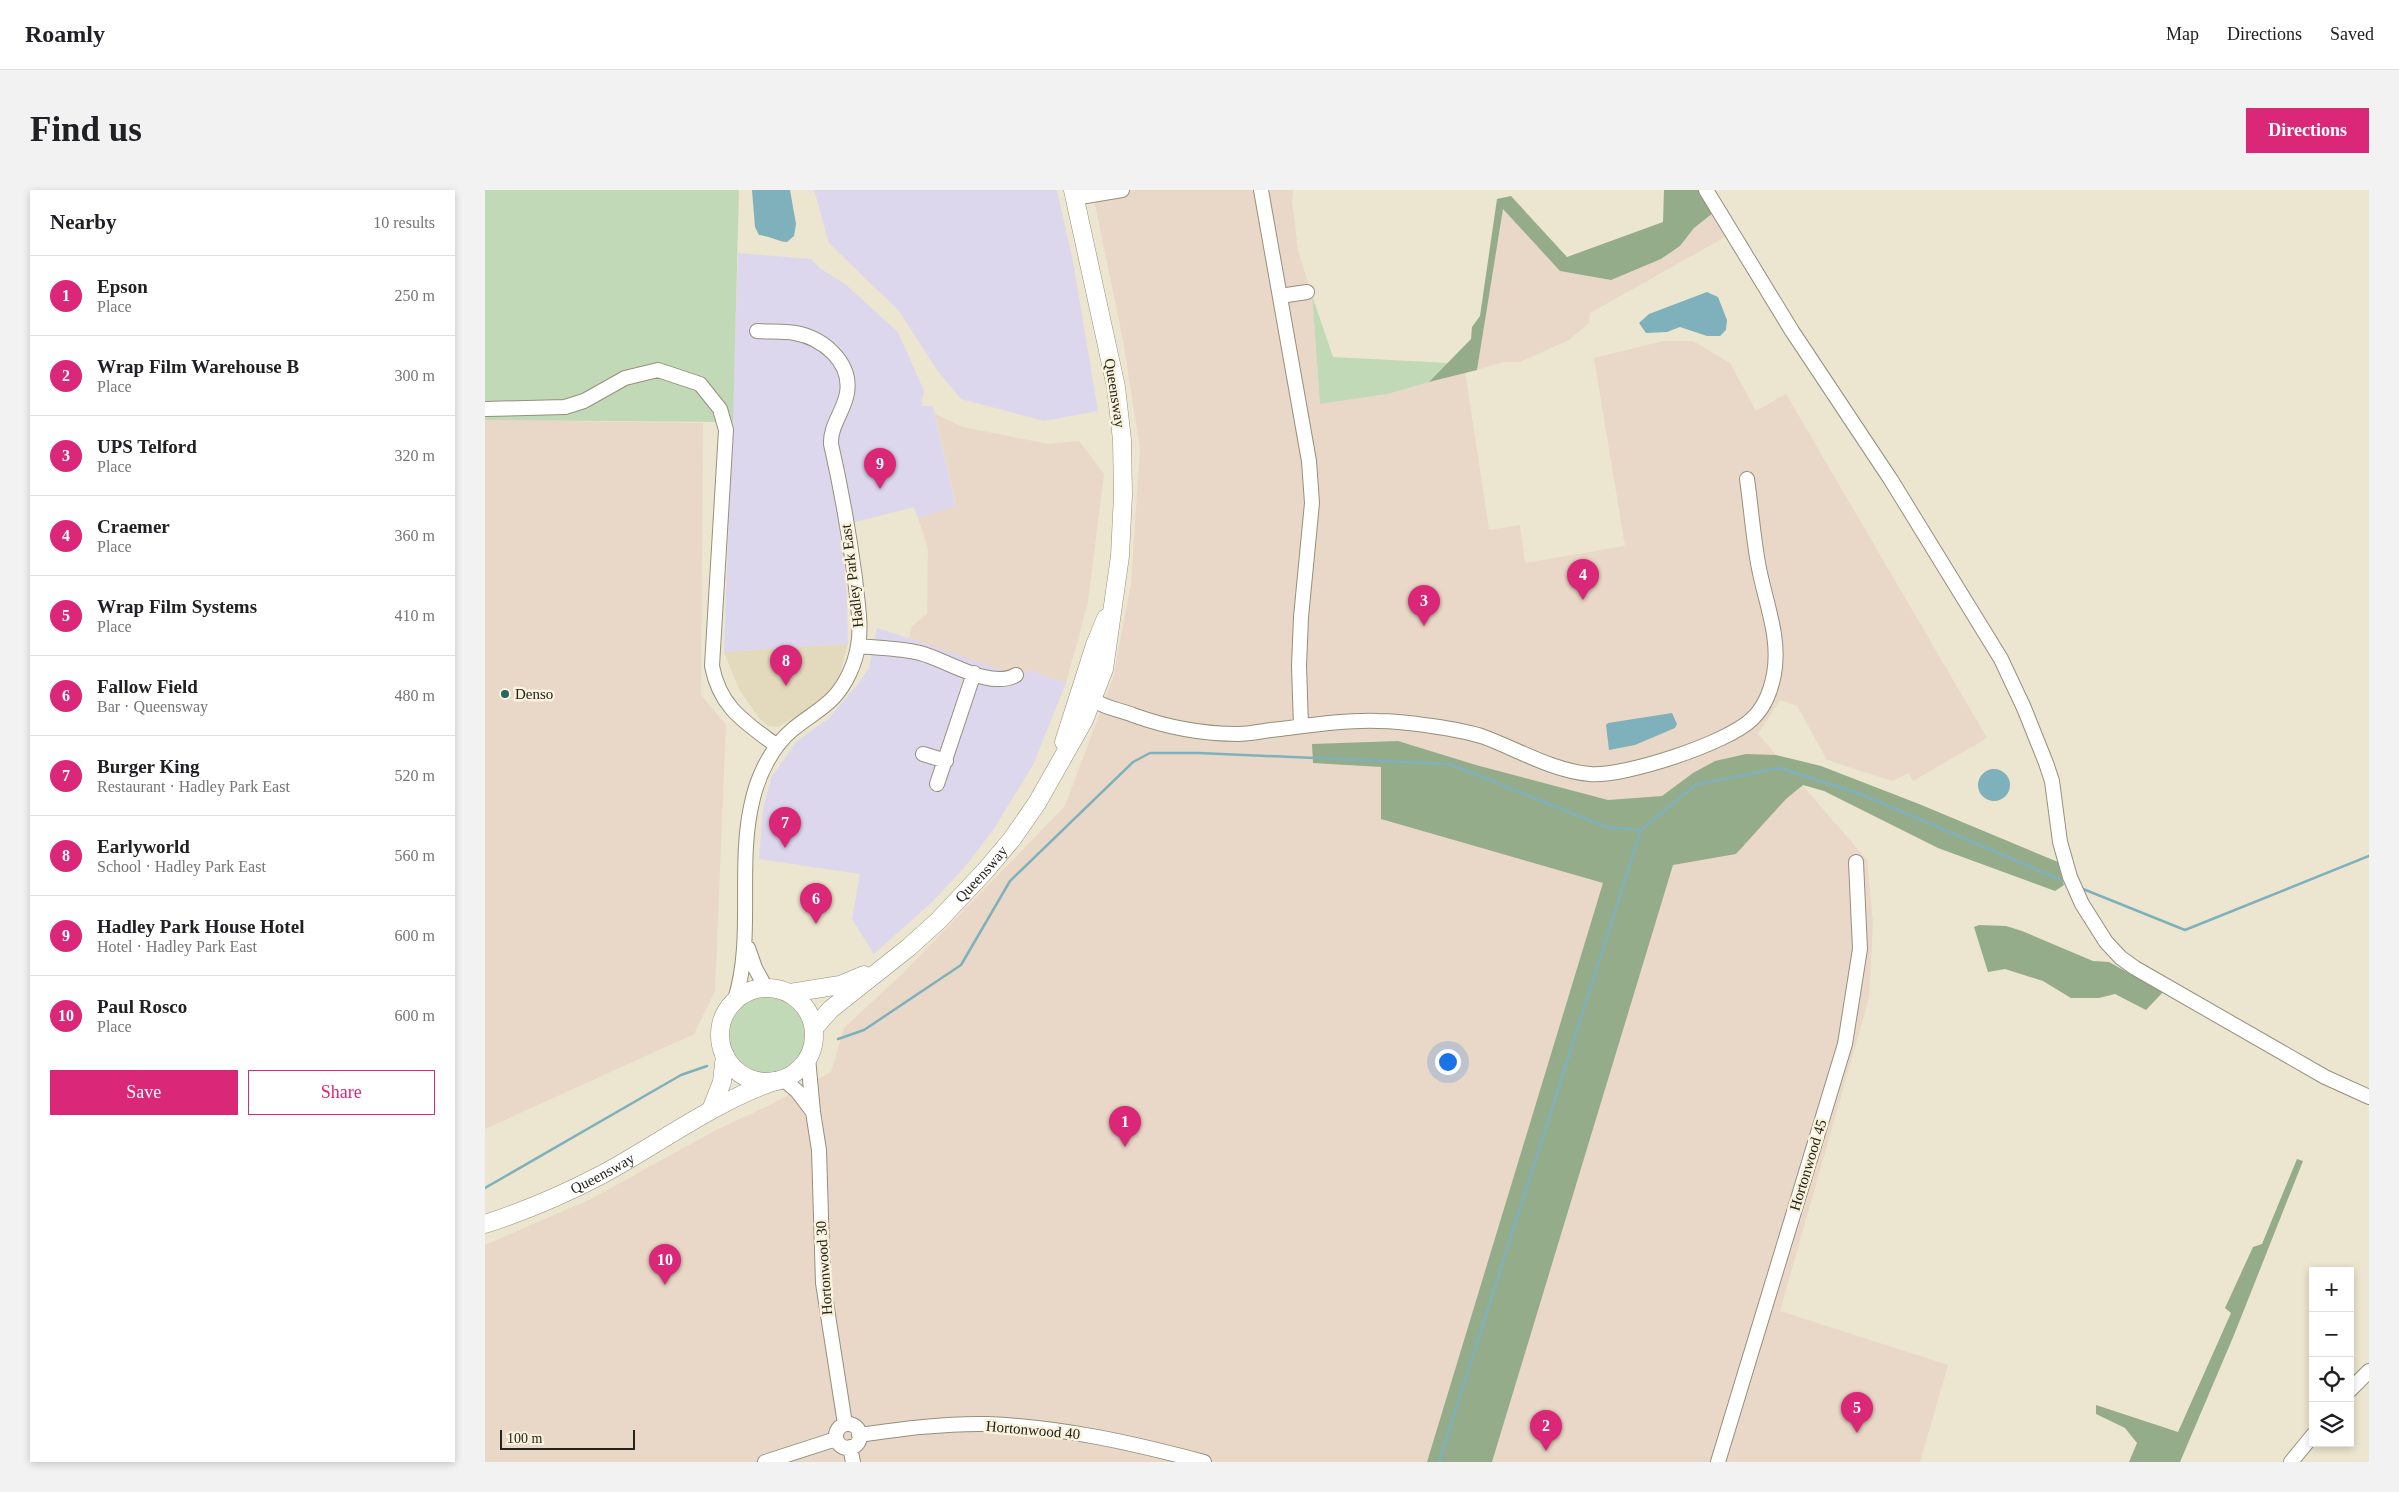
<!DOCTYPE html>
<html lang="en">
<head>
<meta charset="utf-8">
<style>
  body { margin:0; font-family:"Times New Roman",serif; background:#f2f2f2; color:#202124 }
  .controls { position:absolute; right:15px; bottom:15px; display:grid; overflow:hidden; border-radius:0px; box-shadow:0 2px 8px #0003 }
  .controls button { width:45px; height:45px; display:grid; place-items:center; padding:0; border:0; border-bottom:1px solid #e0e0e0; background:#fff; color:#202124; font:25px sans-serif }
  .scale { position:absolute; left:15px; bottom:12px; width:135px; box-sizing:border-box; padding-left:5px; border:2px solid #25231b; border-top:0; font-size:14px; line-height:18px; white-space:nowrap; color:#25231b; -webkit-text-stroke:4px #f9f2dc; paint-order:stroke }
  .you { position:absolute; left:962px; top:871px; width:18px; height:18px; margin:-12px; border:4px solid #fff; border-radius:50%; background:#1a73e8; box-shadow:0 0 0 8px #1a73e833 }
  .badge { display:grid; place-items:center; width:32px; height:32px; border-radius:50%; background:#db2777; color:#fff; font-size:16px; font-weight:700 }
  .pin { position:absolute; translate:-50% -41px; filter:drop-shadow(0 1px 2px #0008) }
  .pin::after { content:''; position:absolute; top:26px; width:18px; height:15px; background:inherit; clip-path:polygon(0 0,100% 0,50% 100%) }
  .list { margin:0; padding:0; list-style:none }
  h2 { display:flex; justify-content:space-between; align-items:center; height:65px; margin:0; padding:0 20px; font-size:21px }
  h2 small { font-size:16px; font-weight:400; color:#757577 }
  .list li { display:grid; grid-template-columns:32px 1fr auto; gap:15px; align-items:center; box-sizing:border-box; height:80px; padding:0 20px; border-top:1px solid #e0e0e0 }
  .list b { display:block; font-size:19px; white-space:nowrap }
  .list p { margin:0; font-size:16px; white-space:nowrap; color:#757577 }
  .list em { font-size:16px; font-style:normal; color:#757577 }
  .actions { display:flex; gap:10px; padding:15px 20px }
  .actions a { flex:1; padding:11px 0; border:1px solid #db2777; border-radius:0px; text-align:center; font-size:18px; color:#db2777 }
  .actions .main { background:#db2777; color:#fff }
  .icon { flex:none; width:28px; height:28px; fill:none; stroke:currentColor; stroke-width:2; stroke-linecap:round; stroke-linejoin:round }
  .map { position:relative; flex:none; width:1884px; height:1272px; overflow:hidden; border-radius:0px }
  header { display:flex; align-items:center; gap:30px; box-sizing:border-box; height:70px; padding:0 25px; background:#fff; border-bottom:1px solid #e0e0e0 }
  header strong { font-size:24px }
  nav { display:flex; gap:28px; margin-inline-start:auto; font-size:18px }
  .intro { display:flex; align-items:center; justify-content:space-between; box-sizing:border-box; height:120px; padding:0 30px }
  h1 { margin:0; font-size:35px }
  .button { padding:12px 22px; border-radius:0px; background:#db2777; color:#fff; font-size:18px; font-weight:700 }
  main { display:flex; gap:30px; padding:0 30px }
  aside { flex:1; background:#fff; border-radius:0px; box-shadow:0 2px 8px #0003 }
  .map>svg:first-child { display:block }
  .commercial { fill:#ddd7ed }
  .industrial { fill:#e9d8c7 }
  .built { fill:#e3d9bd }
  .green { fill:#c2d9b8 }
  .forest { fill:#95ac8a }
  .water { fill:#7fb1bc }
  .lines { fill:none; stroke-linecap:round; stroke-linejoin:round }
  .stream { stroke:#7fb1bc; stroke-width:2.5 }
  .minor-casing { stroke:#968f7c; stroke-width:16 }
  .major-casing { stroke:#968f7c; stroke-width:19 }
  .minor { stroke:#fff; stroke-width:14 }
  .major { stroke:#fff; stroke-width:18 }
  .poi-dot { fill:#22695d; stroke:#f9f2dc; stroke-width:2 }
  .labels { text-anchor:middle; stroke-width:5; stroke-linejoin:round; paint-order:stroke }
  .street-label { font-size:15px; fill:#25231b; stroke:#f9f2dc }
  .poi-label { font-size:15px; fill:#25231b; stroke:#f9f2dc; text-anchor:start }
</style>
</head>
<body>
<header>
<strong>Roamly</strong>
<nav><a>Map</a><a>Directions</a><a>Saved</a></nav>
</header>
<div class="intro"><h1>Find us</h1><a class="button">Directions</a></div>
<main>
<aside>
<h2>Nearby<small>10 results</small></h2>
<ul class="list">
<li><span class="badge">1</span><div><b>Epson</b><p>Place</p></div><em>250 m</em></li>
<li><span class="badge">2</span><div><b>Wrap Film Warehouse B</b><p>Place</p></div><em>300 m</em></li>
<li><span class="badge">3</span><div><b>UPS Telford</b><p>Place</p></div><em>320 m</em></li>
<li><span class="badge">4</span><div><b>Craemer</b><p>Place</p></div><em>360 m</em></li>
<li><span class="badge">5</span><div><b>Wrap Film Systems</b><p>Place</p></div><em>410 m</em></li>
<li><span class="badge">6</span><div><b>Fallow Field</b><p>Bar · Queensway</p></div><em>480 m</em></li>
<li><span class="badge">7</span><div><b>Burger King</b><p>Restaurant · Hadley Park East</p></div><em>520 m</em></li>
<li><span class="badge">8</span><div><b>Earlyworld</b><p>School · Hadley Park East</p></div><em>560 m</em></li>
<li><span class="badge">9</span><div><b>Hadley Park House Hotel</b><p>Hotel · Hadley Park East</p></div><em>600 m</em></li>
<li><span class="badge">10</span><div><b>Paul Rosco</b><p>Place</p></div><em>600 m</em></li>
</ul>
<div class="actions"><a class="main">Save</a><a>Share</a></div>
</aside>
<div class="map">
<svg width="1884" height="1272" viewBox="0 0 1884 1272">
  <rect width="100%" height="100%" fill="#ece5cf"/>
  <!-- commercial -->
  <path class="commercial" d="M329,0h243l17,77 24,144 -54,10 -83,-22 -24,-29 -38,-59 -70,-68z
    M253,63l73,6 10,10 24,15 53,48 26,59 -3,15h12l23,101 -38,11 -4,-11 -74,19 3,15 4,60 1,43 -124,8z
    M392,438l59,19 93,23 37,13 -33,82 -40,65 -29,38 -32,34 -58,52 -22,-35 8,-45 -101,-15 4,-51 9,-32 25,-35 31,-22 30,-35 11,-16z"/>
  <!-- industrial -->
  <path class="industrial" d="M607,0h201l-1,11 6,50 14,44 8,109 68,-10 77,-23 24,159 31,-5 5,38 100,-17 -31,-188 69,-17h30l37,22 26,48 30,-17 201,344 -74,43 -4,-8 -17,8 -65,-21 -30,-54 -17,-6 -22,34 109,126 6,63 -4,75 -89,313 168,54 -28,97h-1435v-217l106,-46 125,-69 56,-26 59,-32 13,-44 57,-53 164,-169 48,-128 18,-94 9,-135 -17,-109z
    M1018,18l57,63 51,9 50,-21 19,-13 14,-18 19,-15 14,23 -137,77 -1,10 -20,17 -49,22h-17l-26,8z
    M450,224l28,13 85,17 31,-3 25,33 -16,128 -22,81 -37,-13 -7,7 -113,-39 3,-12 15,-12 1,-65 -10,-31 38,-12z
    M0,230l218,3 -2,272 25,30 -11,266 -21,43 -209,95z"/>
  <!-- built -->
  <path class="built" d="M363,454l-11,40 -30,26 -30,17 -9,-1 -9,-8 -20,-29 -15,-37z"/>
  <!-- green -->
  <path class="green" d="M0,0h254l-6,232 -248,-2z
    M827,105l21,62 115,6 -19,19 -41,12 -68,10z
    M243 844a39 39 0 1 1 78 0a39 39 0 1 1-78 0Z"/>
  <!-- forest -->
  <path class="forest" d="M1179,0h34l15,23 -19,15 -14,18 -19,13 -50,21 -51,-9 -57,-62 -26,161 -48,12 42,-43 1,-12 8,-11 17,-117 14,-3 56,61 96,-35z
    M913,551l78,24 132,35 54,-4 31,-23 22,-12 31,-7 30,1 45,11 98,38 139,58 6,23 -9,6 -117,-43 -114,-57 -21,-6 -17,14 -50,55 -63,11 -181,597h-65l176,-579 -222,-64v-52l-68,-4 -1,-19z
    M1494,735l27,1 16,5 71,30 16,1 54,30 -17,18 -31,-16 -16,4h-28l-28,-17 -38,-12 -17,3 -14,-45z
    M1812,969l6,2 -69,174 -54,127h-51l8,-19 -12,-15 -29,-14v-9l82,27 53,-119 -6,-5 28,-61 9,-3z"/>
  <!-- water -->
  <path class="water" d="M267,0h38l6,34 -2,12 -7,6c-10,-1 -17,-6 -28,-7l-4,-8z
    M1222,102l11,5 9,23 -1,10 -6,6h-13l-27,-9 -13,5 -21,1 -7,-10 10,-9z
    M1187,523l5,11 -2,4 -40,17 -26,5 -3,-25 2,-2z
    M1493 595a16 16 0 1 1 32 0a16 16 0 1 1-32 0Z"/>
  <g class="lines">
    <!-- stream -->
    <path class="stream" d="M1598,699l102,41 184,-74
      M353,849l26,-9 97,-65 49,-84 123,-119 17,-9h49l251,11 156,63 35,3
      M0,998l196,-113 26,-9
      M954,1272l202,-632 54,-45 85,-17 83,27 198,85"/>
    <defs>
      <path id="minor" d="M776,0l48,271 3,42 -11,114 -2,49 2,60
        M1221,0l86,141 99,149 110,179 23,49 22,55 6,18 8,61 10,35 12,27 24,38 15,16 14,10 190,109 44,20
        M589,8l48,-8
        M795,106l27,-4
        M0,219l80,-2 19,-6 41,-23 33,-8 42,14 20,25 6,21 -14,236c8,42 33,56 65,80
        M373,456c20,2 43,2 62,7 27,7 70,37 96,22
        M609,510c13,9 24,9 39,15 33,12 69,19 105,19 14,0 28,-4 42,-5 32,-4 66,-9 98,-8 25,0 83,8 106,16 35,13 69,34 106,37 34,3 138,-31 162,-55 12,-11 19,-29 22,-45 7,-38 -10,-75 -16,-111 -5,-28 -7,-56 -11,-84
        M438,564l23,7
        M452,594l37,-111
        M263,758l7,20 11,20
        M250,810c20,-65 1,-135 18,-202 6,-25 20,-52 39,-68 14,-12 30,-20 42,-33 12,-13 21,-33 24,-51 4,-22 -1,-46 -3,-68 -6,-45 -14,-90 -24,-134 -1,-18 13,-33 16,-51 5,-31 -24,-55 -52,-60 -12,-2 -26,-1 -38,-2
        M323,868l5,54 6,38 4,133 22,141
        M298,889l14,12 16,21
        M1865,1200l19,-19
        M351 1246a12 12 0 1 1 24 0a12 12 0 1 1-24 0Z
        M374,1245c42,-6 86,-12 129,-11 74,3 145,19 216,38
        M365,1257l3,15
        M280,1272l71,-23
        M1233,1272l127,-418 15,-95 -4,-87
        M1806,1272l22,-27"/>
      <g id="major">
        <path d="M579,552l31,-97 11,-27"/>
        <circle cx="282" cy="845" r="47"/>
        <path d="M305,803l50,-8 24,-10"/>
        <path id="s1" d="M329,838l17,-19 77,-61 30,-27 48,-51 26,-31 25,-36 47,-83 20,-51 16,-113 3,-61 -1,-55 -6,-53 -43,-197"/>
        <path d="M226,920l11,-28 3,-27"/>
        <path id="s2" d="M0,1034c40,-13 78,-29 116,-49 58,-31 111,-72 174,-94"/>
      </g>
    </defs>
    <!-- minor casing -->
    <use href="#minor" class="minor-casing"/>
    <!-- major casing -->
    <use href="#major" class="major-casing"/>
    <!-- minor -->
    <use href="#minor" class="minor"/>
    <!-- major -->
    <use href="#major" class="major"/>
  </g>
  <!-- markers -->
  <circle class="poi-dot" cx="20" cy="504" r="5"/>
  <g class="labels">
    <!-- street labels -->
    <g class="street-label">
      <text transform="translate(630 203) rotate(81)" y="5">Queensway</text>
      <text transform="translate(367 386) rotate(-97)" y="5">Hadley Park East</text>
      <text dy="5" stroke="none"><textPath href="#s1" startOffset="228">Queensway</textPath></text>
      <text transform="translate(1323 975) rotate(-73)" y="5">Hortonwood 45</text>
      <text dy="5" stroke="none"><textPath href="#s2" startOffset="128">Queensway</textPath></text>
      <text transform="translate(339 1078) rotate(-94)" y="5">Hortonwood 30</text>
      <text transform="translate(548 1240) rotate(5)" y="5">Hortonwood 40</text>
    </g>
    <!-- poi labels -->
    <g class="poi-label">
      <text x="30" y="509">Denso</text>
    </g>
  </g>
</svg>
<div class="controls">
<button>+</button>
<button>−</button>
<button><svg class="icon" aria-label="locate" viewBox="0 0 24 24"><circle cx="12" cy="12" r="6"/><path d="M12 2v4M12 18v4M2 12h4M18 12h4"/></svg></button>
<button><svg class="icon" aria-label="layers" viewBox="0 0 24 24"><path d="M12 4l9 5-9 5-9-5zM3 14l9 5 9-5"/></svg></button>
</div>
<div class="scale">100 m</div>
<div class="you"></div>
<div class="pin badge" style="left:640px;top:957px">1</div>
<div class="pin badge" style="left:1061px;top:1261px">2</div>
<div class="pin badge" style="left:939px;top:436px">3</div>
<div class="pin badge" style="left:1098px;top:410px">4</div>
<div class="pin badge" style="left:1372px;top:1243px">5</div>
<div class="pin badge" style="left:331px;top:734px">6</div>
<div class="pin badge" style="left:300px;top:658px">7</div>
<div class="pin badge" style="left:301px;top:496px">8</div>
<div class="pin badge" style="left:395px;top:299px">9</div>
<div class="pin badge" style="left:180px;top:1095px">10</div>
</div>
</main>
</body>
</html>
